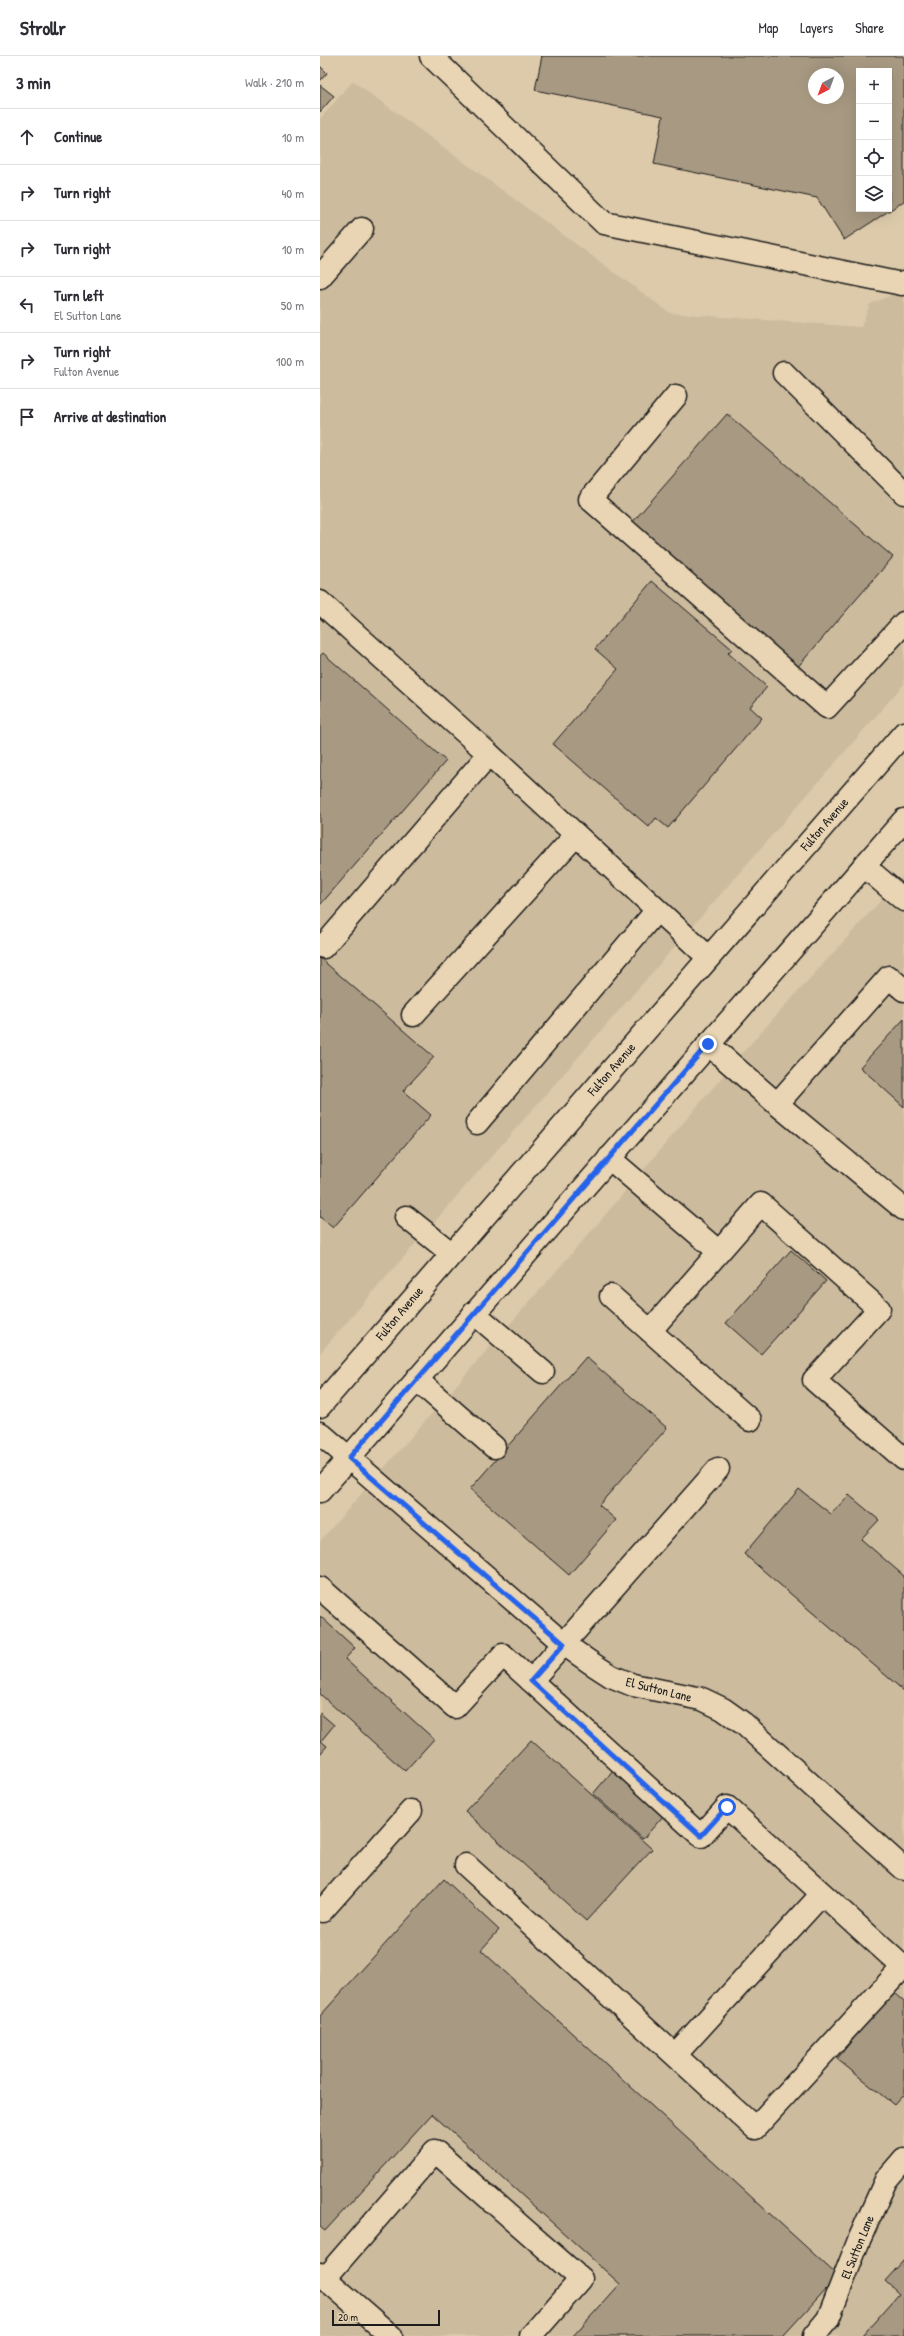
<!DOCTYPE html>
<html lang="en">
<head>
<meta charset="utf-8">
<style>
  body { margin:0; font-family:"Patrick Hand",sans-serif; background:#f7f7f7; color:#2b2b33 }
  .controls { position:absolute; right:12px; top:12px; display:grid; overflow:hidden; border-radius:0px; box-shadow:0 4px 16px #0002 }
  .controls button { width:36px; height:36px; display:grid; place-items:center; padding:0; border:0; border-bottom:1px solid #e1e1e2; background:#fff; color:#2b2b33; font:20px sans-serif }
  .compass { position:absolute; left:488px; top:12px; width:36px; height:36px; border-radius:50%; background:#fff; box-shadow:0 4px 16px #0002; rotate:221deg }
  .scale { position:absolute; left:12px; bottom:10px; width:108px; box-sizing:border-box; padding-left:4px; border:2px solid #1c1c1c; border-top:0; font-size:11px; line-height:14px; white-space:nowrap; color:#1c1c1c; -webkit-text-stroke:3px #e9d5b3; paint-order:stroke }
  .stop { position:absolute; width:12px; height:12px; margin:-9px; border:3px solid #2563eb; border-radius:50%; background:#fff }
  .stop.end { background:#2563eb; border-color:#fff; box-shadow:0 1px 4px #0008 }
  .list { margin:0; padding:0; list-style:none }
  h2 { display:flex; justify-content:space-between; align-items:center; height:52px; margin:0; padding:0 16px; font-size:17px }
  h2 small { font-size:13px; font-weight:400; color:#7c7c81 }
  .list li { display:grid; grid-template-columns:26px 1fr auto; gap:12px; align-items:center; box-sizing:border-box; height:56px; padding:0 16px; border-top:1px solid #e1e1e2 }
  .list b { display:block; font-size:15px; white-space:nowrap }
  .list p { margin:0; font-size:13px; white-space:nowrap; color:#7c7c81 }
  .list em { font-size:13px; font-style:normal; color:#7c7c81 }
  .icon { flex:none; width:22px; height:22px; fill:none; stroke:currentColor; stroke-width:2; stroke-linecap:round; stroke-linejoin:round }
  .map { position:relative; flex:none; width:584px; height:2280px; overflow:hidden }
  header { display:flex; align-items:center; gap:24px; box-sizing:border-box; height:56px; padding:0 20px; background:#fff; border-bottom:1px solid #e1e1e2 }
  header strong { font-size:19px }
  nav { display:flex; gap:22px; margin-inline-start:auto; font-size:14px }
  main { display:flex }
  aside { flex:1; background:#fff }
  .map>svg:first-child { display:block }
  .built { fill:#cdbb9e }
  .building { fill:#a79982; stroke:#1c1c1c; fill-rule:evenodd }
  .lines { fill:none; stroke-linecap:round; stroke-linejoin:round }
  .minor-casing { stroke:#1c1c1c; stroke-width:25 }
  .major-casing { stroke:#1c1c1c; stroke-width:25 }
  .minor { stroke:#e9d5b3; stroke-width:22 }
  .major { stroke:#e9d5b3; stroke-width:22 }
  .route { stroke:#2563eb; stroke-width:5 }
  .labels { text-anchor:middle; stroke-width:3.5; stroke-linejoin:round; paint-order:stroke }
  .street-label { font-size:13px; fill:#1c1c1c; stroke:#e9d5b3 }
</style>
</head>
<body>
<header>
<strong>Strollr</strong>
<nav><a>Map</a><a>Layers</a><a>Share</a></nav>
</header>
<main>
<aside>
<h2>3 min<small>Walk · 210 m</small></h2>
<ul class="list">
<li><svg class="icon" aria-label="ahead" viewBox="0 0 24 24"><path d="M12 20V5M6 11l6-6 6 6"/></svg><div><b>Continue</b></div><em>10 m</em></li>
<li><svg class="icon" aria-label="right" viewBox="0 0 24 24"><path d="M7 20v-9h11M14 6l5 5-5 5"/></svg><div><b>Turn right</b></div><em>40 m</em></li>
<li><svg class="icon" aria-label="right" viewBox="0 0 24 24"><path d="M7 20v-9h11M14 6l5 5-5 5"/></svg><div><b>Turn right</b></div><em>10 m</em></li>
<li><svg class="icon" aria-label="left" viewBox="0 0 24 24"><path d="M17 20v-9H6M10 6l-5 5 5 5"/></svg><div><b>Turn left</b><p>El Sutton Lane</p></div><em>50 m</em></li>
<li><svg class="icon" aria-label="right" viewBox="0 0 24 24"><path d="M7 20v-9h11M14 6l5 5-5 5"/></svg><div><b>Turn right</b><p>Fulton Avenue</p></div><em>100 m</em></li>
<li><svg class="icon" aria-label="arrive" viewBox="0 0 24 24"><path d="M6 21V4h12l-3 4 3 4H6"/></svg><div><b>Arrive at destination</b></div></li>
</ul>
</aside>
<div class="map">
<svg width="584" height="2280" viewBox="0 0 584 2280">
  <rect width="100%" height="100%" fill="#ddcaaa"/>
  <filter id="ink" filterUnits="userSpaceOnUse"><feTurbulence type="fractalNoise" baseFrequency=".025" numOctaves="2"/><feDisplacementMap in="SourceGraphic" scale="8" xChannelSelector="R" yChannelSelector="G"/><feConvolveMatrix kernelMatrix="1 2 1 2 8 2 1 2 1" color-interpolation-filters="sRGB"/></filter>
  <g filter="url(#ink)">
    <!-- built -->
    <path class="built" d="M33,25l317,232 191,14 9,-23 34,-14v394l-584,669v-1234z
      M584,819v1461h-584v-795l274,-313 151,-178z"/>
    <!-- building -->
    <path class="building" d="M220,0h364v145l-60,39 -27,-42 -163,-34 9,-48 -128,-26 7,-34zM539,15h30v138h-30zM494,18h24v24h-24z
      M0,10l7,7 -7,8z
      M0,29l14,11 -14,16z
      M407,358l166,143 -98,113 -165,-145z
      M332,525l80,68 -4,4 39,34 -17,20 12,11 -94,110 -12,-10 -7,9 -96,-83 65,-75 -23,-20z
      M3,597l123,108 -126,144v-249z
      M0,902l114,99 -31,34 28,24 -98,113 -13,-11z
      M584,963v88l-44,-40z
      M471,1194l35,31 -65,73 -35,-31z
      M266,1301l81,71 -68,77 17,15 -47,55 -99,-86z
      M479,1433l32,25 18,-19 30,25 -18,19 43,37v115l-160,-137z
      M0,1560l35,32 -10,11 89,80 -29,32 -85,-77z
      M0,1657l14,12 -13,16 6,5 -7,8z
      M211,1684l121,109 -66,72 -121,-110z
      M294,1713l51,45 -22,25 -50,-45z
      M124,1823l55,51 -18,20 357,326 -55,60h-210l47,-52 -188,-170 -107,117 -5,-4v-211z
      M572,1935l12,11v92l-10,11 -57,-46z
      M584,2204v76h-42l37,-42 -14,-13z"/>
    <g class="lines">
      <defs>
        <path id="minor" d="M111,0l173,167 298,61 2,-2
          M0,221l42,-48
          M464,317l120,120
          M356,340l-86,103 237,208 77,-84
          M0,546l169,152
          M544,810l40,34
          M3,891l166,-193 219,203
          M93,959l163,-180
          M388,988l69,60 127,105
          M457,1048l112,-127 15,13
          M157,1067l180,-213
          M289,1102l110,94 42,-48 118,105 -65,71 90,79
          M86,1161l45,36
          M291,1240l139,124
          M154,1257l69,59
          M330,1275l69,-79
          M96,1323l78,68
          M0,1377l244,211 27,19 20,13 22,9 69,14 21,10 21,15 160,145
          M0,1532l135,119 48,-52 198,181 26,-29 176,160 -148,161 -289,-263
          M211,1625l187,-212
          M0,1853l2,2 89,-100
          M355,1999l147,-161
          M0,2218l71,62
          M5,2222l110,-127 146,128 -50,57
          M494,2280l14,-17 31,-79 27,-60 18,-21"/>
        <path id="major" d="M0,1350l584,-673
          M0,1435l584,-671"/>
      </defs>
      <!-- minor casing -->
      <use href="#minor" class="minor-casing"/>
      <!-- major casing -->
      <use href="#major" class="major-casing"/>
      <!-- minor -->
      <use href="#minor" class="minor"/>
      <!-- major -->
      <use href="#major" class="major"/>
    </g>
  </g>
  <g class="lines" filter="url(#ink)">
    <!-- route -->
    <path class="route" d="M388,988l-359,414 215,186 -33,37 170,155 26,-29"/>
  </g>
  <g class="labels">
    <!-- street labels -->
    <g class="street-label">
      <text transform="translate(504 768) rotate(-49)" y="5">Fulton Avenue</text>
      <text transform="translate(291 1013) rotate(-49)" y="5">Fulton Avenue</text>
      <text transform="translate(79 1257) rotate(-50)" y="5">Fulton Avenue</text>
      <text transform="translate(339 1633) rotate(14)" y="5">El Sutton Lane</text>
      <text transform="translate(537 2191) rotate(-68)" y="5">El Sutton Lane</text>
    </g>
  </g>
</svg>
<div class="controls">
<button>+</button>
<button>−</button>
<button><svg class="icon" aria-label="locate" viewBox="0 0 24 24"><circle cx="12" cy="12" r="6"/><path d="M12 2v4M12 18v4M2 12h4M18 12h4"/></svg></button>
<button><svg class="icon" aria-label="layers" viewBox="0 0 24 24"><path d="M12 4l9 5-9 5-9-5zM3 14l9 5 9-5"/></svg></button>
</div>
<svg class="compass" viewBox="-18 -18 36 36"><path d="M0-13l5 13h-10z" fill="#e53935"/><path d="M0 13l5-13h-10z" fill="#7c7c81"/></svg>
<div class="scale">20 m</div>
<div class="stop" style="left:407px;top:1751px"></div>
<div class="stop end" style="left:388px;top:988px"></div>
</div>
</main>
</body>
</html>
